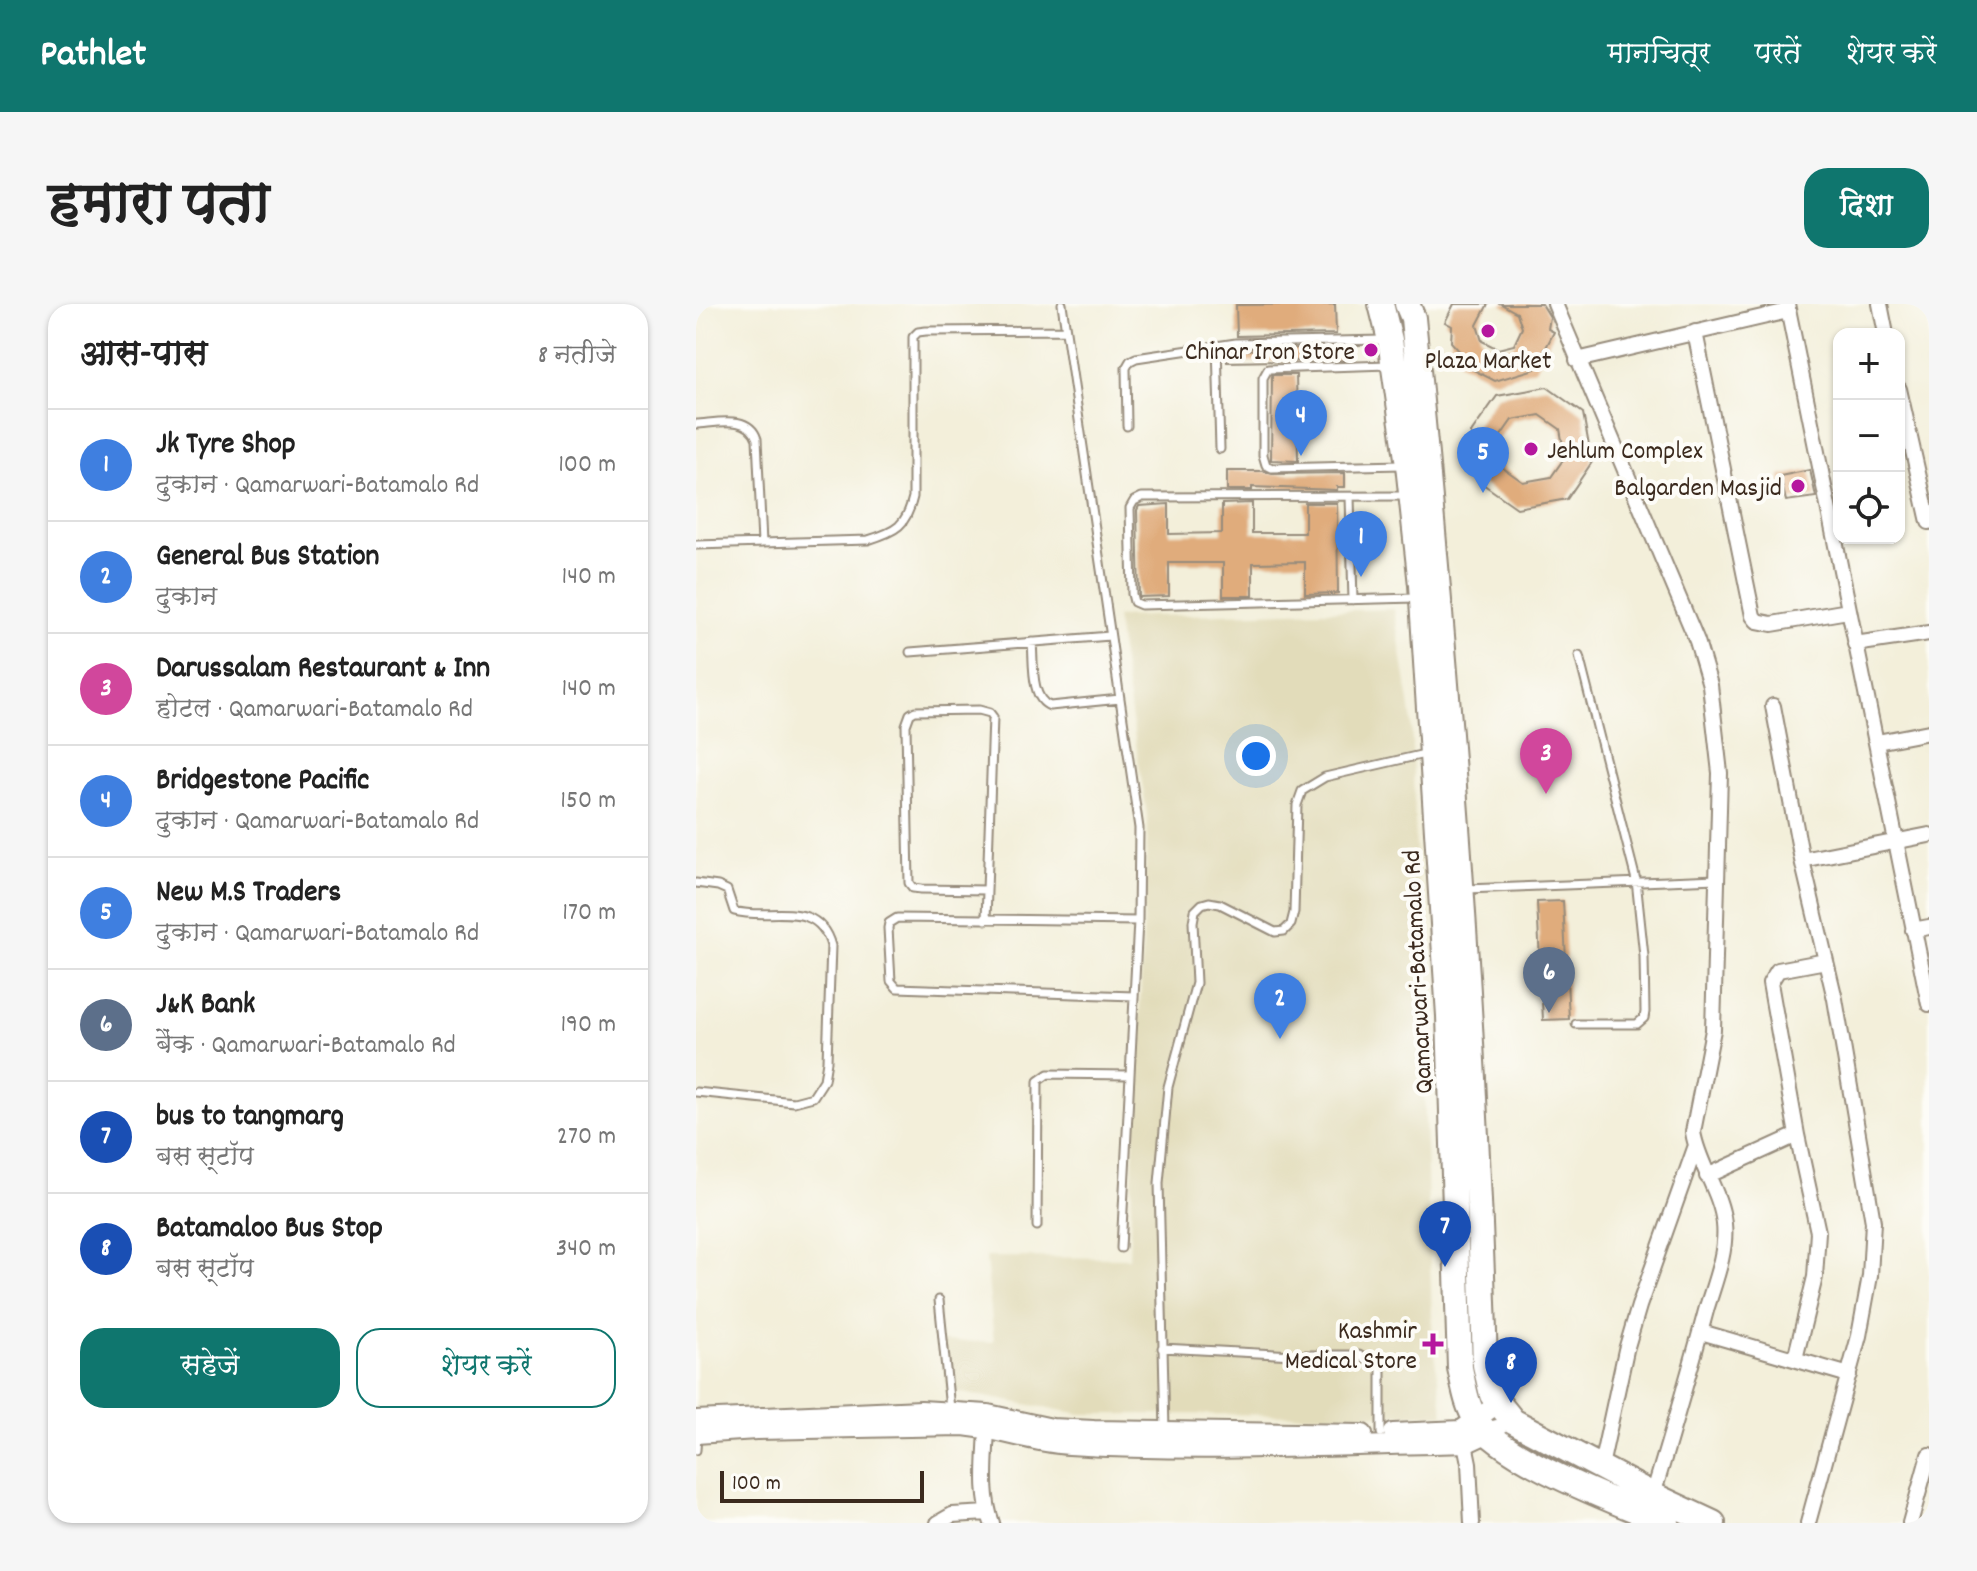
<!DOCTYPE html>
<html lang="hi">
<head>
<meta charset="utf-8">
<style>
  body { margin:0; font-family:Dekko,"Playpen Sans Deva",sans-serif; background:#f6f6f6; color:#222 }
  .controls { position:absolute; right:24px; top:24px; display:grid; overflow:hidden; border-radius:16px; box-shadow:0 2px 6px #0004 }
  .controls button { width:72px; height:72px; display:grid; place-items:center; padding:0; border:0; border-bottom:2px solid #e0e0e0; background:#fff; color:#222; font:40px sans-serif }
  .scale { position:absolute; left:24px; bottom:20px; width:204px; box-sizing:border-box; padding-left:8px; border:4px solid #3b2a1e; border-top:0; font-size:22px; line-height:28px; white-space:nowrap; color:#3b2a1e; -webkit-text-stroke:6px #fdfcf7; paint-order:stroke }
  .you { position:absolute; left:560px; top:452px; width:28px; height:28px; margin:-20px; border:6px solid #fff; border-radius:50%; background:#1a73e8; box-shadow:0 0 0 12px #1a73e833 }
  .badge { display:grid; place-items:center; width:52px; height:52px; border-radius:50%; background:#0f766e; color:#fff; font-size:26px; font-weight:700 }
  .pin { position:absolute; translate:-50% -66px; filter:drop-shadow(0 2px 4px #0008) }
  .pin::after { content:''; position:absolute; top:42px; width:28px; height:24px; background:inherit; clip-path:polygon(0 0,100% 0,50% 100%) }
  .list { margin:0; padding:0; list-style:none }
  h2 { display:flex; justify-content:space-between; align-items:center; height:104px; margin:0; padding:0 32px; font-size:34px }
  h2 small { font-size:26px; font-weight:400; color:#767676 }
  .list li { display:grid; grid-template-columns:52px 1fr auto; gap:24px; align-items:center; box-sizing:border-box; height:112px; padding:0 32px; border-top:2px solid #e0e0e0 }
  .list b { display:block; font-size:30px; white-space:nowrap }
  .list p { margin:0; font-size:26px; white-space:nowrap; color:#767676 }
  .list em { font-size:26px; font-style:normal; color:#767676 }
  .actions { display:flex; gap:16px; padding:24px 32px }
  .actions a { flex:1; padding:18px 0; border:2px solid #0f766e; border-radius:24px; text-align:center; font-size:28px; color:#0f766e }
  .actions .main { background:#0f766e; color:#fff }
  .icon { flex:none; width:44px; height:44px; fill:none; stroke:currentColor; stroke-width:2; stroke-linecap:round; stroke-linejoin:round }
  .map { position:relative; flex:none; width:1233px; height:1219px; overflow:hidden; border-radius:24px }
  header { display:flex; align-items:center; gap:48px; box-sizing:border-box; height:112px; padding:0 40px; background:#0f766e; color:#fff }
  header strong { font-size:38px }
  nav { display:flex; gap:44px; margin-inline-start:auto; font-size:28px }
  .intro { display:flex; align-items:center; justify-content:space-between; box-sizing:border-box; height:192px; padding:0 48px }
  h1 { margin:0; font-size:56px }
  .button { padding:20px 36px; border-radius:24px; background:#0f766e; color:#fff; font-size:28px; font-weight:700 }
  main { display:flex; gap:48px; padding:0 48px }
  aside { flex:1; background:#fff; border-radius:24px; box-shadow:0 2px 6px #0004 }
  .map>svg:first-child { display:block }
  .built { fill:#e2dcba }
  .building { fill:#e0ac7b; fill-rule:evenodd }
  .lines { fill:none; stroke-linecap:round; stroke-linejoin:round }
  .service-casing { stroke:#978c7c; stroke-width:11 }
  .minor-casing { stroke:#978c7c; stroke-width:18 }
  .tertiary-casing { stroke:#978c7c; stroke-width:22 }
  .primary-casing { stroke:#978c7c; stroke-width:28 }
  .service { stroke:#fff; stroke-width:7 }
  .minor { stroke:#fff; stroke-width:14 }
  .tertiary { stroke:#fff; stroke-width:18 }
  .primary { stroke:#fff; stroke-width:24 }
  .poi-dot { fill:#b5179e; stroke:#fdfcf7; stroke-width:3 }
  .labels { text-anchor:middle; stroke-width:8; stroke-linejoin:round; paint-order:stroke }
  .poi-label { font-size:26px; fill:#3b2a1e; stroke:#fdfcf7; text-anchor:end }
  .street-label { font-size:26px; fill:#3b2a1e; stroke:#fdfcf7 }
</style>
</head>
<body>
<header>
<strong>Pathlet</strong>
<nav><a>मानचित्र</a><a>परतें</a><a>शेयर करें</a></nav>
</header>
<div class="intro"><h1>हमारा पता</h1><a class="button">दिशा</a></div>
<main>
<aside>
<h2>आस-पास<small>8 नतीजे</small></h2>
<ul class="list">
<li><span class="badge" style="background:#3f7fe0">1</span><div><b>Jk Tyre Shop</b><p>दुकान · Qamarwari-Batamalo Rd</p></div><em>100 m</em></li>
<li><span class="badge" style="background:#3f7fe0">2</span><div><b>General Bus Station</b><p>दुकान</p></div><em>140 m</em></li>
<li><span class="badge" style="background:#d1479c">3</span><div><b>Darussalam Restaurant &amp; Inn</b><p>होटल · Qamarwari-Batamalo Rd</p></div><em>140 m</em></li>
<li><span class="badge" style="background:#3f7fe0">4</span><div><b>Bridgestone Pacific</b><p>दुकान · Qamarwari-Batamalo Rd</p></div><em>150 m</em></li>
<li><span class="badge" style="background:#3f7fe0">5</span><div><b>New M.S Traders</b><p>दुकान · Qamarwari-Batamalo Rd</p></div><em>170 m</em></li>
<li><span class="badge" style="background:#5c6f8a">6</span><div><b>J&amp;K Bank</b><p>बैंक · Qamarwari-Batamalo Rd</p></div><em>190 m</em></li>
<li><span class="badge" style="background:#1a4fb4">7</span><div><b>bus to tangmarg</b><p>बस स्टॉप</p></div><em>270 m</em></li>
<li><span class="badge" style="background:#1a4fb4">8</span><div><b>Batamaloo Bus Stop</b><p>बस स्टॉप</p></div><em>340 m</em></li>
</ul>
<div class="actions"><a class="main">सहेजें</a><a>शेयर करें</a></div>
</aside>
<div class="map">
<svg width="1233" height="1219" viewBox="0 0 1233 1219">
  <rect width="100%" height="100%" fill="#fdfcf7"/>
  <filter id="ink" filterUnits="userSpaceOnUse"><feTurbulence type="fractalNoise" baseFrequency=".0125" numOctaves="2"/><feDisplacementMap in="SourceGraphic" scale="16" xChannelSelector="R" yChannelSelector="G"/><feConvolveMatrix kernelMatrix="1 2 1 2 8 2 1 2 1" color-interpolation-filters="sRGB"/></filter>
  <filter id="wash" filterUnits="userSpaceOnUse"><feTurbulence type="fractalNoise" baseFrequency=".006" numOctaves="4" result="noise"/><feDisplacementMap in="SourceGraphic" scale="32" xChannelSelector="R" yChannelSelector="G"/><feGaussianBlur stdDeviation="1.8" result="paint"/><feColorMatrix in="noise" values="0 0 0 0 0 0 0 0 0 0 0 0 0 0 0 0 0 1.4 0 .05"/><feComposite in="paint" operator="in"/></filter>
  <g filter="url(#wash)">
    <rect width="100%" height="100%" fill="#f3efda"/>
    <!-- built -->
    <path class="built" d="M698,305l17,106 22,631 11,69 -363,-1 -135,-24 -5,-49 53,1 -8,-85 143,1 19,-437 -32,-204z"/>
    <g id="blocks">
      <!-- building -->
      <path class="building" d="M639,0l1,30 -99,2 -1,-31z
        M758,0h34l-11,21 5,16 16,8 16,-4 8,-17 -5,-15 -16,-9h41l8,13 -2,12 6,3 -19,37 -40,12 -37,-19 4,-8 -11,-12 1,-16 -7,-4z
        M649,43v13l-118,2v-11l10,-1z
        M576,71h24l2,86 -27,-1z
        M851,83l36,26 9,49 -25,37 -50,9 -37,-26 -9,-49 26,-37zM844,111l20,14 5,28 -14,20 -28,5 -20,-14 -5,-28 14,-20z
        M1114,166l6,27 -30,4 -6,-25z
        M531,167h36l9,3 73,-1v14h-8v3l-85,-3v3h-25z
        M556,199v30h53v-30h32l1,90 -33,1v-32l-52,1v33h-30v-33h-54v33l-30,1 -2,-87 2,-4 30,-2v30l53,-1v-29z
        M867,597l6,118 -26,1 -6,-118z"/>
    </g>
  </g>
  <g filter="url(#ink)">
    <use href="#blocks" fill-opacity="0" stroke="#978c7c" stroke-width="2"/>
    <g class="lines">
      <defs>
        <path id="service" d="M366,0l77,524 -1,93 -17,327
          M521,41l3,104
          M692,61l-120,4 -5,9v77l3,10 6,3 130,-3
          M0,120c21,-1 53,-10 61,15l5,104
          M431,122l-1,-58 4,-7 6,-3 100,-15 148,-3
          M712,192l-266,1 -8,4 -4,7 2,86 2,8 7,3 275,-7
          M654,193l3,103
          M0,241l172,-5c29,-9 38,-14 45,-43v-160l5,-5 8,-1 139,-1
          M336,338c2,19 -2,57 18,64l70,-7
          M214,348l200,-16
          M0,579l22,3 9,4 7,21c36,10 84,-14 97,35l-4,115 -3,19 -11,17 -19,5 -98,-10
          M771,585l250,-10
          M290,616l7,-203 -3,-4 -11,-3 -64,1 -5,3 -4,11 3,158 4,5 8,1 66,1
          M438,692l-237,-8 -6,-7 -3,-53 1,-5 8,-5 241,3
          M880,720h61l7,-6 1,-6 -1,-56 -8,-76 -57,-224
          M341,922l1,-145 10,-7 82,1
          M243,996l11,109
          M466,1044l132,7h65l22,13v65
          M469,1126l-6,-247 9,-96 28,-104 -3,-61 2,-11 7,-7 7,-2 11,2 55,28 9,-1 7,-7 3,-12 3,-107 5,-14 23,-14 104,-24
          M0,1146l1,-14"/>
        <path id="minor" d="M859,0l142,337 13,44 10,88 -7,257 -20,102c5,32 28,60 31,92 3,27 -9,57 -17,83 -17,63 -35,125 -54,188
          M1091,0l142,700
          M1184,0l6,30
          M999,28l58,284 4,5 15,3 76,-13
          M881,56l211,-49
          M1203,85l30,133
          M1159,340l74,-11
          M1077,402l29,154 33,139 38,223 -3,54 -11,60 -51,187
          M1181,438l52,-10
          M1106,556l127,-25
          M1217,626l16,-3
          M1011,872l90,-41
          M1005,1028l148,43
          M1099,1055l20,-82 3,-45 -21,-97 -27,-152 8,-13 48,-9
          M291,1124c-1,31 -6,66 5,95
          M767,1130l6,29 3,60
          M905,1162l25,-116 13,-44 56,-158
          M242,1219l14,-8 36,-2
          M1214,1219l19,-68"/>
        <path id="tertiary" d="M0,1116l225,-10 67,4 64,14 42,2 269,4
          M697,1129l68,-3 38,-27
          M0,1130l60,-4 204,-4c37,2 72,17 109,19 132,8 265,1 398,-2l30,-14"/>
        <path id="primary" d="M685,0l9,36 18,125 13,120 28,431 11,352c4,18 6,37 17,53 28,40 143,82 190,102
          M711,0l6,14c34,348 62,697 72,1047l7,30 21,26 140,74 60,28"/>
      </defs>
      <!-- service casing -->
      <use href="#service" class="service-casing"/>
      <!-- minor casing -->
      <use href="#minor" class="minor-casing"/>
      <!-- tertiary casing -->
      <use href="#tertiary" class="tertiary-casing"/>
      <!-- primary casing -->
      <use href="#primary" class="primary-casing"/>
      <!-- service -->
      <use href="#service" class="service"/>
      <!-- minor -->
      <use href="#minor" class="minor"/>
      <!-- tertiary -->
      <use href="#tertiary" class="tertiary"/>
      <!-- primary -->
      <use href="#primary" class="primary"/>
    </g>
  </g>
  <!-- markers -->
  <g class="poi-dot">
    <circle cx="792" cy="27" r="8"/>
    <circle cx="675" cy="46" r="8"/>
    <circle cx="835" cy="145" r="8"/>
    <circle cx="1102" cy="182" r="8"/>
    <path d="M733 1028h8v8h8v8h-8v8h-8v-8h-8v-8h8z"/>
  </g>
  <g class="labels">
    <!-- poi labels -->
    <g class="poi-label">
      <text x="659" y="55">Chinar Iron Store</text>
      <text x="792" y="64" text-anchor="middle">Plaza Market</text>
      <text x="851" y="154" text-anchor="start">Jehlum Complex</text>
      <text x="1086" y="191">Balgarden Masjid</text>
      <text x="721" y="1034">Kashmir<tspan x="721" dy="30">Medical Store</tspan></text>
    </g>
    <!-- street labels -->
    <g class="street-label">
      <text transform="translate(720 668) rotate(-93)" y="9">Qamarwari-Batamalo Rd</text>
    </g>
  </g>
</svg>
<div class="controls">
<button>+</button>
<button>−</button>
<button><svg class="icon" aria-label="locate" viewBox="0 0 24 24"><circle cx="12" cy="12" r="6"/><path d="M12 2v4M12 18v4M2 12h4M18 12h4"/></svg></button>
</div>
<div class="scale">100 m</div>
<div class="you"></div>
<div class="pin badge" style="left:665px;top:273px;background:#3f7fe0">1</div>
<div class="pin badge" style="left:584px;top:735px;background:#3f7fe0">2</div>
<div class="pin badge" style="left:850px;top:490px;background:#d1479c">3</div>
<div class="pin badge" style="left:605px;top:152px;background:#3f7fe0">4</div>
<div class="pin badge" style="left:787px;top:189px;background:#3f7fe0">5</div>
<div class="pin badge" style="left:853px;top:709px;background:#5c6f8a">6</div>
<div class="pin badge" style="left:749px;top:963px;background:#1a4fb4">7</div>
<div class="pin badge" style="left:815px;top:1099px;background:#1a4fb4">8</div>
</div>
</main>
</body>
</html>
